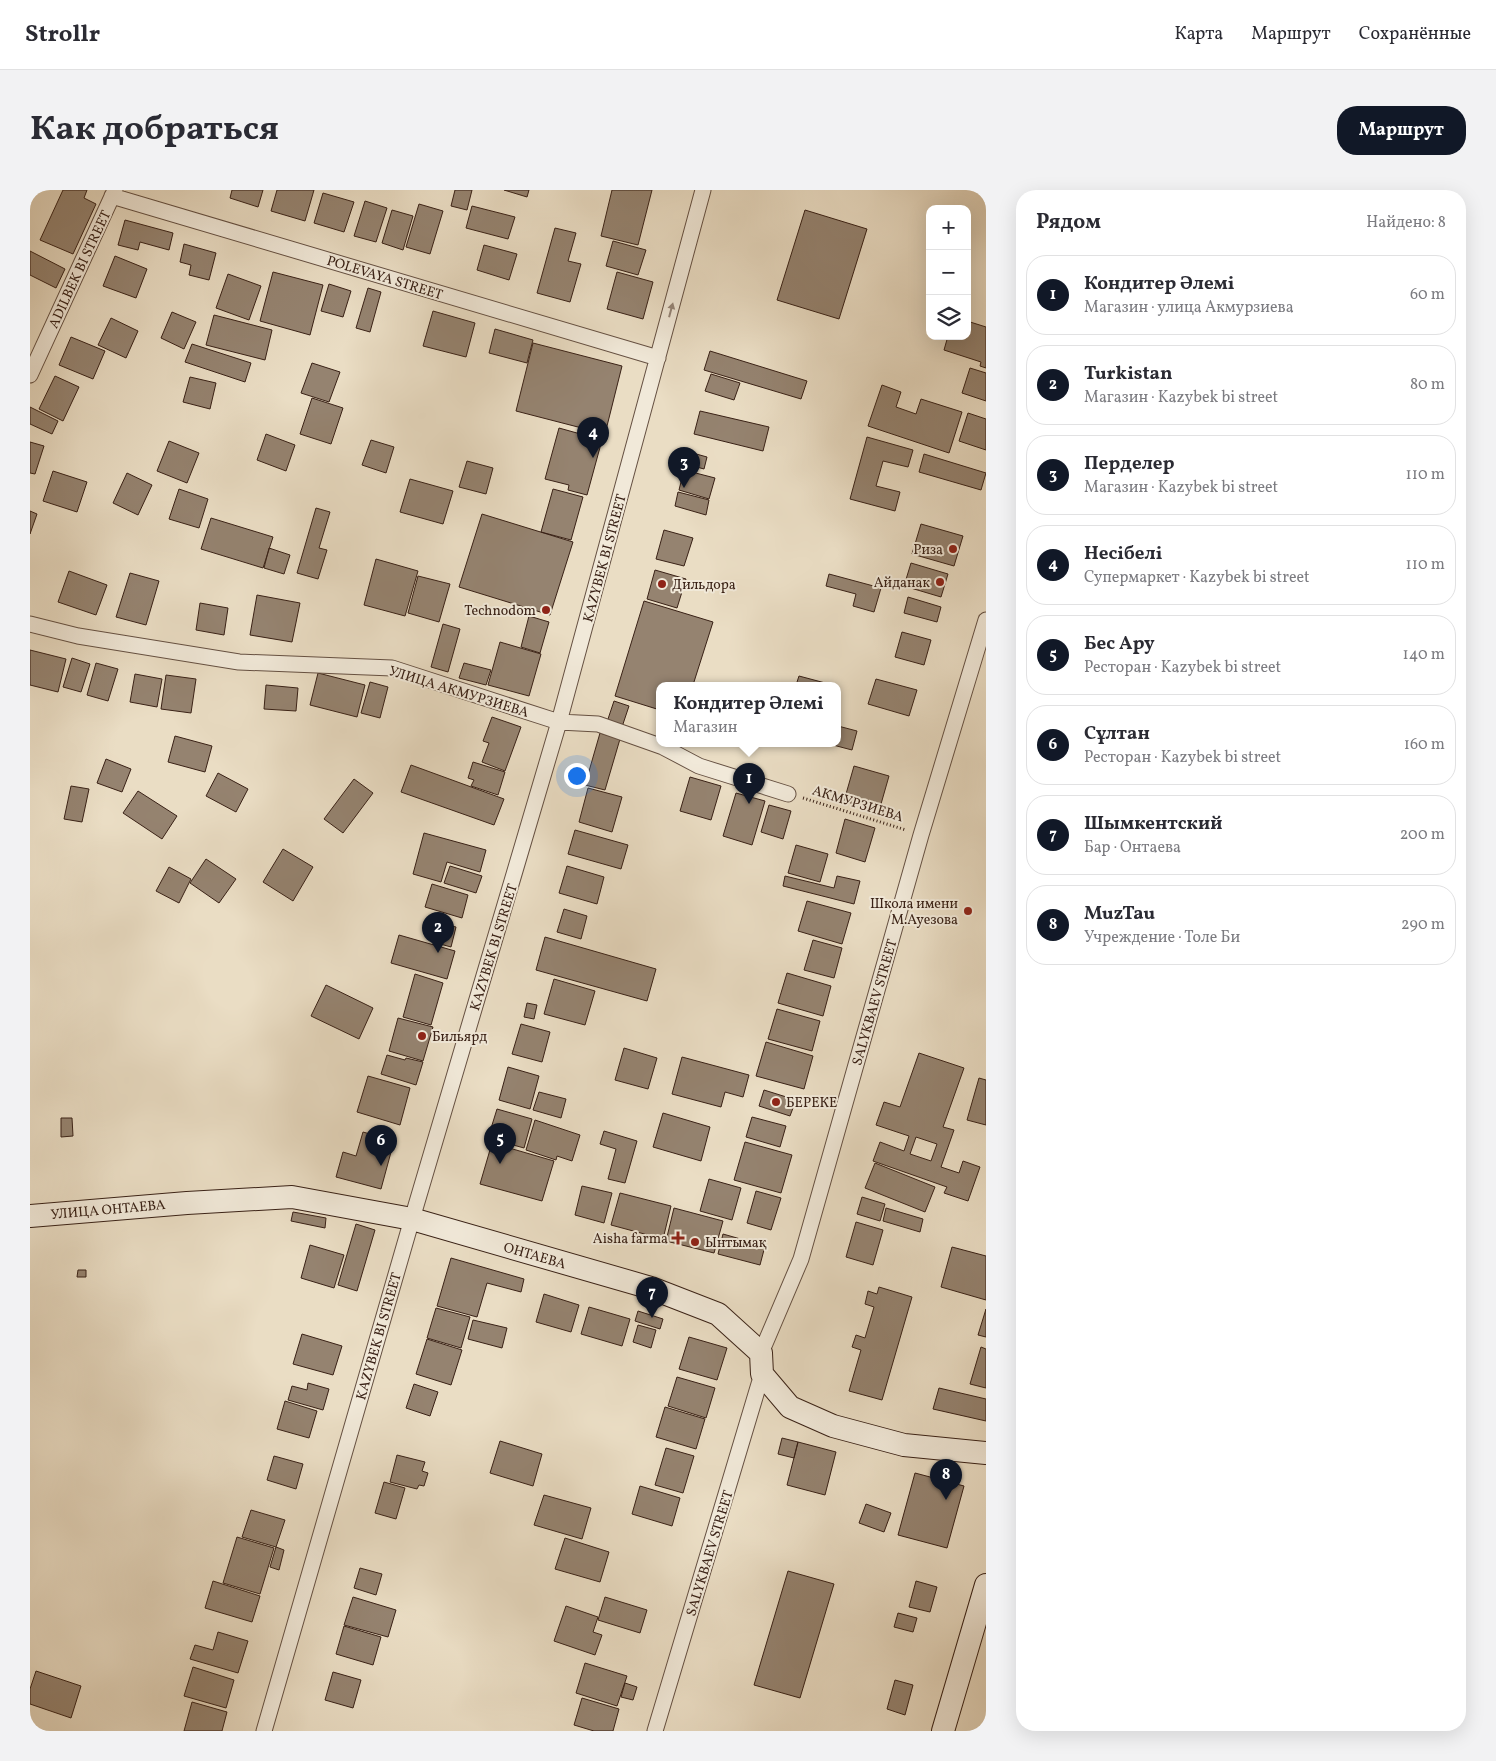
<!DOCTYPE html>
<html lang="ru">
<head>
<meta charset="utf-8">
<style>
  body { margin:0; font-family:Vollkorn,serif; background:#f2f2f3; color:#2b2b33 }
  .controls { position:absolute; right:15px; top:15px; display:grid; overflow:hidden; border-radius:10px; box-shadow:0 5px 20px #0002 }
  .controls button { width:45px; height:45px; display:grid; place-items:center; padding:0; border:0; border-bottom:1px solid #e1e1e2; background:#fff; color:#2b2b33; font:25px sans-serif }
  .you { position:absolute; left:546px; top:585px; width:18px; height:18px; margin:-12px; border:4px solid #fff; border-radius:50%; background:#1a73e8; box-shadow:0 0 0 8px #1a73e833 }
  .badge { display:grid; place-items:center; width:32px; height:32px; border-radius:50%; background:#111827; color:#fff; font-size:16px; font-weight:700 }
  .pin { position:absolute; translate:-50% -41px; filter:drop-shadow(0 1px 2px #0008) }
  .pin::after { content:''; position:absolute; top:26px; width:18px; height:15px; background:inherit; clip-path:polygon(0 0,100% 0,50% 100%) }
  .popup { position:absolute; left:626px; top:492px; width:185px; height:65px; box-sizing:border-box; display:grid; place-content:center; border-radius:10px; background:#fff; filter:drop-shadow(0 1px 4px #0005); font-size:16px; white-space:nowrap; color:#7c7c81 }
  .popup b { font-size:19px; color:#2b2b33 }
  .popup::after { content:''; position:absolute; left:50%; top:100%; margin-left:-10px; border:10px solid transparent; border-top-color:#fff }
  .list { margin:0; padding:0; list-style:none }
  h2 { display:flex; justify-content:space-between; align-items:center; height:65px; margin:0; padding:0 20px; font-size:21px }
  h2 small { font-size:16px; font-weight:400; color:#7c7c81 }
  .list li { display:grid; grid-template-columns:32px 1fr auto; gap:15px; align-items:center; box-sizing:border-box; height:80px; margin:0 10px 10px; padding:0 10px; border:1px solid #e1e1e2; border-radius:20px }
  .list b { display:block; font-size:19px; white-space:nowrap }
  .list p { margin:0; font-size:16px; white-space:nowrap; color:#7c7c81 }
  .list em { font-size:16px; font-style:normal; color:#7c7c81 }
  .icon { flex:none; width:28px; height:28px; fill:none; stroke:currentColor; stroke-width:2; stroke-linecap:round; stroke-linejoin:round }
  .map { position:relative; flex:none; width:956px; height:1541px; overflow:hidden; border-radius:20px }
  header { display:flex; align-items:center; gap:30px; box-sizing:border-box; height:70px; padding:0 25px; background:#fff; border-bottom:1px solid #e1e1e2 }
  header strong { font-size:24px }
  nav { display:flex; gap:28px; margin-inline-start:auto; font-size:18px }
  .intro { display:flex; align-items:center; justify-content:space-between; box-sizing:border-box; height:120px; padding:0 30px }
  h1 { margin:0; font-size:35px }
  .button { padding:12px 22px; border-radius:20px; background:#111827; color:#fff; font-size:18px; font-weight:700 }
  main { display:flex; gap:30px; padding:0 30px }
  aside { flex:1; background:#fff; border-radius:20px; box-shadow:0 5px 20px #0002 }
  .map>svg:first-child { display:block }
  .building { fill:#958370; stroke:#392116; fill-rule:evenodd }
  .lines { fill:none; stroke-linecap:round; stroke-linejoin:round }
  .street-casing { stroke:#655042; stroke-width:17 }
  .secondary-casing { stroke:#392116; stroke-width:24 }
  .path { stroke:#392116; stroke-width:3; stroke-dasharray:1 2.5; stroke-linecap:butt }
  .street { stroke:#f1e9d9; stroke-width:15 }
  .secondary { stroke:#f1e9d9; stroke-width:22 }
  .oneway { fill:#958578 }
  .poi-dot { fill:#8f2418; stroke:#f1e9d9; stroke-width:2 }
  .labels { text-anchor:middle; stroke-width:4; stroke-linejoin:round; paint-order:stroke }
  .street-label { font-size:14px; fill:#392116; stroke:#f1e9d9 }
  .poi-label { font-size:14px; fill:#392116; stroke:#f1e9d9; text-anchor:end }
</style>
</head>
<body>
<header>
<strong>Strollr</strong>
<nav><a>Карта</a><a>Маршрут</a><a>Сохранённые</a></nav>
</header>
<div class="intro"><h1>Как добраться</h1><a class="button">Маршрут</a></div>
<main>
<div class="map">
<svg width="956" height="1541" viewBox="0 0 956 1541">
  <rect width="100%" height="100%" fill="#eaddc4"/>
  <filter id="stains"><feTurbulence type="fractalNoise" baseFrequency=".004" numOctaves="4"/><feColorMatrix values="0 0 0 0 .2 0 0 0 0 .09 0 0 0 0 .02 0 0 0 .5 -.17"/></filter>
  <radialGradient id="worn" r=".72"><stop offset=".6" stop-color="#630" stop-opacity="0"/><stop offset="1" stop-color="#630" stop-opacity=".3"/></radialGradient>
  <!-- building -->
  <path class="building" d="M33,0h24l-3,8 12,6 -23,50 -33,-14z
    M202,0h31l-5,17 -28,-9z
    M247,0h37l-9,31 -34,-10z
    M425,0h17l-5,20 -16,-4z
    M474,0h25l-2,7z
    M582,0h40l-14,55 -37,-9z
    M293,3l31,9 -10,30 -30,-9z
    M335,11l22,7 -11,34 -22,-6z
    M389,14l24,7 -13,43 -24,-7z
    M442,16l43,11 -7,22 -42,-11z
    M362,20l21,6 -10,34 -21,-7z
    M775,20l62,19 -28,90 -62,-19z
    M95,30l48,13 -4,17 -29,-8 -2,8 -20,-5z
    M525,38l21,5 -8,28 13,3 -11,38 -33,-9z
    M583,51l33,9 -8,25 -32,-9z
    M154,54l32,9 -7,27 -20,-5 2,-10 -11,-3z
    M454,55l33,9 -8,26 -32,-10z
    M0,61l35,18 -9,19 -26,-13z
    M85,66l32,13 -11,29 -33,-12z
    M243,82l50,13 -13,50 -50,-14z
    M587,82l36,10 -10,37 -36,-10z
    M198,84l33,12 -12,34 -33,-12z
    M299,94l22,7 -8,26 -22,-6z
    M338,98l13,4 -11,40 -14,-4z
    M403,121l42,12 -9,34 -43,-11z
    M142,122l24,10 -12,27 -23,-11z
    M184,125l58,15 -7,30 -59,-15z
    M81,128l27,13 -12,27 -28,-13z
    M937,131l19,6v41l-6,-2 1,-4 -37,-12 4,-14h19z
    M465,139l38,11 -6,23 -38,-10z
    M41,147l34,14 -12,28 -34,-14z
    M503,153l89,23 -17,68 -89,-23z
    M162,154l59,19 -6,19 -60,-20z
    M680,161l97,30 -6,18 -97,-29z
    M282,173l28,9 -11,30 -28,-9z
    M940,178l16,5v28l-24,-8z
    M681,184l29,9 -6,17 -29,-9z
    M25,186l24,11 -16,34 -24,-12z
    M160,187l26,6 -6,26 -27,-7z
    M852,195l19,7 -5,15 20,7 5,-15 41,13 -13,41 -81,-27z
    M282,208l31,10 -12,36 -31,-10z
    M0,217l28,14 -6,13 -22,-10z
    M670,221l69,16 -6,24 -69,-17z
    M938,223l18,6v31l-27,-9z
    M529,238l43,12 -15,55 -19,-5 1,-5 -24,-6z
    M236,244l29,11 -9,26 -29,-11z
    M837,247l46,13 -5,17 -25,-6 -7,25 24,6 -5,19 -45,-12z
    M341,250l23,7 -8,26 -24,-8z
    M139,251l30,12 -12,30 -30,-12z
    M0,252l14,4 -9,28 -5,-1z
    M659,262l18,5 -3,12 -18,-5z
    M894,264l62,19 -5,17 -62,-18z
    M437,271l26,7 -7,26 -27,-7z
    M654,280l31,8 -6,21 -30,-9z
    M23,281l34,11 -10,30 -34,-11z
    M97,283l25,12 -14,30 -25,-12z
    M380,289l43,12 -10,33 -43,-12z
    M149,299l29,10 -9,29 -30,-9z
    M523,299l30,8 -12,43 -30,-8z
    M648,302l31,8 -3,15 -31,-9z
    M286,318l14,4 -11,36 8,2 -9,29 -21,-6z
    M0,321l7,3 -7,20z
    M452,324l91,28 -23,73 -91,-28z
    M181,328l62,19 -10,31 -62,-19z
    M891,334l42,12 -9,30 -42,-12z
    M634,340l29,8 -9,28 -28,-7z
    M239,358l21,7 -6,19 -20,-6z
    M346,369l42,12 -13,45 -41,-11z
    M881,373l37,11 -7,23 -37,-11z
    M625,380l31,9 -9,29 -30,-9z
    M39,381l38,14 -11,30 -38,-13z
    M100,383l29,8 -13,44 -30,-8z
    M799,384l52,14 -7,24 -21,-6 3,-12 -30,-8z
    M388,386l32,8 -11,38 -31,-9z
    M227,405l43,8 -8,39 -42,-7z
    M878,407l33,10 -4,15 -33,-9z
    M614,411l69,21 -20,63h-33v25l-45,-14z
    M170,413l28,5 -4,27 -28,-5z
    M499,426l20,6 -9,31 -19,-6z
    M413,434l17,5 -12,43 -17,-5z
    M872,442l29,8 -7,25 -29,-8z
    M470,452l41,12 -12,42 -41,-11z
    M0,460l36,9 -8,33 -28,-7z
    M42,468l18,6 -9,28 -18,-5z
    M66,473l22,6 -10,32 -21,-6z
    M434,473l27,7 -5,15 -27,-7z
    M288,483l47,12 -8,32 -47,-12z
    M105,484l27,5 -5,28 -27,-5z
    M136,485l30,4 -5,34 -30,-4z
    M769,486l30,8v1h-33z
    M846,489l41,11 -8,26 -41,-12z
    M340,492l18,5 -8,31 -19,-5z
    M236,495l32,3 -2,23 -32,-2z
    M584,511l15,5 -7,21 -15,-5z
    M462,527l29,10 -16,44 -23,-9 7,-19 -6,-2z
    M808,536l19,5 -5,19 -19,-5 1,-2h4z
    M570,543l20,6 -15,51 -20,-5z
    M145,546l37,10 -7,26 -37,-10z
    M76,569l25,10 -9,23 -25,-9z
    M443,572l32,10 -7,23 -27,-9 3,-6 -6,-2z
    M381,575l93,34 -10,26 -93,-33z
    M824,576l35,10 -10,35 -35,-10z
    M188,583l30,16 -12,23 -30,-16z
    M660,587l31,9 -10,34 -31,-9z
    M324,589l19,14 -30,40 -19,-14z
    M41,596l18,3 -7,33 -18,-3z
    M558,598l34,9 -10,35 -33,-10z
    M108,601l39,25 -15,23 -39,-26z
    M706,603l29,8 -13,44 -29,-9z
    M739,615l22,6 -8,28 -22,-7z
    M815,629l30,9 -10,34 -29,-9z
    M545,640l53,15 -7,24 -53,-15z
    M394,643l62,17 -6,22 -33,-10 -6,20 -28,-8z
    M766,655l32,9 -8,28 -32,-9z
    M253,659l30,18 -20,34 -30,-19z
    M176,669l30,20 -17,24 -29,-20z
    M420,676l32,10 -6,17 -32,-10z
    M537,676l37,11 -7,27 -38,-11z
    M139,677l22,12 -12,24 -23,-12z
    M755,686l49,12 3,-12 23,5 -6,23 -71,-18z
    M402,694l36,11 -6,23 -37,-11z
    M777,711l44,12 -9,31 -44,-13z
    M534,719l23,7 -6,23 -24,-7z
    M408,733l18,4 -5,20 -18,-5z
    M369,745l56,16 -8,28 -56,-16z
    M515,747l111,32 -9,32 -111,-31z
    M783,750l29,8 -8,30 -30,-8z
    M757,783l44,13 -8,30 -45,-13z
    M385,784l28,9 -12,42 -28,-8z
    M524,789l41,12 -10,34 -41,-11z
    M296,795l47,23 -14,31 -48,-23z
    M497,813l10,2 -3,14 -10,-2z
    M747,819l43,12 -8,30 -44,-12z
    M368,828l35,9 -10,34 -34,-10z
    M491,834l29,8 -8,30 -30,-8z
    M736,852l47,14 -9,33 -48,-13z
    M594,858l33,10 -9,31 -33,-9z
    M889,863l45,15 -21,59 11,3 -13,37 18,6 4,-12 17,6 -12,34 -24,-8 3,-6 -74,-26 7,-19 24,9 5,-15 -33,-11 8,-23 16,5zM886,947l21,7 -6,17 -21,-7z
    M357,865l18,5 1,-2 17,4 -7,23 -35,-11z
    M652,867l67,18 -6,22 -18,-5 -4,15 -49,-13z
    M478,877l31,9 -9,33 -31,-9z
    M338,886l42,12 -10,37 -43,-13z
    M949,888l7,2v45l-19,-5z
    M734,900l32,10 -6,16 -31,-10z
    M509,902l27,7 -5,19 -28,-8z
    M467,919l35,10 -8,29 -36,-10z
    M633,923l47,14 -9,34 -48,-14z
    M722,927l34,9 -6,21 -34,-10z
    M31,928h11l1,18 -12,1z
    M505,930l45,15 -8,26 -15,-5 -1,4 -30,-10z
    M574,941l33,10 -12,42 -17,-4 8,-30 -16,-5z
    M333,942l31,9 -13,48 -45,-12 7,-25 13,4z
    M715,952l47,13 -11,38 -47,-13z
    M462,953l62,18 -12,40 -62,-17z
    M845,973l60,24 -10,25 -60,-24z
    M679,989l32,9 -9,32 -32,-9z
    M552,996l30,7 -8,30 -29,-8z
    M726,1001l25,7 -10,32 -24,-7z
    M590,1003l51,13 -8,33 -52,-14z
    M832,1007l23,7 -5,17 -23,-7z
    M644,1018l49,13 -9,32 -48,-12z
    M856,1018l37,11 -3,13 -37,-11z
    M263,1022l33,6 -1,10 -34,-7z
    M826,1032l27,8 -10,35 -27,-8z
    M326,1034l19,6 -18,61 -19,-6z
    M693,1044l42,12 -5,19 -42,-11z
    M280,1055l34,10 -10,33 -33,-10z
    M922,1057l34,9v44l-45,-13z
    M421,1068l73,21 -3,13 -34,-9 -10,34 -40,-11z
    M48,1080h8v7h-9z
    M849,1097l33,10 -30,103 -33,-9 12,-41 -9,-3 4,-12 9,3 9,-31 -9,-3 3,-13 9,3z
    M514,1104l35,11 -8,27 -35,-10z
    M559,1117l41,12 -8,27 -41,-12z
    M406,1118l34,9 -9,31 -34,-10z
    M956,1119v28l-8,-2z
    M608,1121l25,8 -3,10 -25,-8z
    M443,1130l34,8 -5,20 -34,-9z
    M608,1135l18,5 -5,18 -18,-6z
    M272,1144l40,12 -9,29 -40,-11z
    M659,1147l38,11 -10,32 -38,-11z
    M397,1149l35,11 -11,35 -35,-11z
    M951,1157l5,2v39l-16,-4z
    M647,1187l38,11 -9,30 -38,-12z
    M278,1193l21,6 -6,21 -35,-10 4,-14 15,4z
    M384,1194l24,8 -8,24 -24,-8z
    M909,1198l47,11v22l-53,-12z
    M255,1211l32,10 -8,27 -32,-9z
    M635,1217l40,12 -9,30 -40,-12z
    M752,1248l16,4 -4,16 -16,-4z
    M470,1251l42,13 -9,32 -43,-13z
    M768,1252l38,10 -11,43 -38,-10z
    M636,1258l28,8 -11,37 -28,-8z
    M367,1265l28,7 -3,9 6,2 -4,13 -5,-1 -2,4 -27,-7z
    M244,1266l29,8 -7,25 -29,-9z
    M885,1283l49,13 -17,62 -49,-13z
    M354,1292l21,6 -9,31 -21,-6z
    M610,1296l40,12 -8,28 -40,-12z
    M514,1305l47,13 -9,31 -48,-14z
    M836,1314l25,9 -7,19 -25,-9z
    M221,1320l34,10 -9,27 -34,-10z
    M207,1347l37,11 -14,46 -37,-11z
    M535,1348l44,14 -9,30 -45,-13z
    M246,1357l8,3 -5,20 -9,-3z
    M330,1378l22,6 -6,21 -22,-7z
    M758,1381l46,13 -34,114 -46,-13z
    M183,1391l47,15 -8,26 -47,-14z
    M886,1391l21,6 -7,25 -21,-5z
    M323,1407l43,13 -8,27 -44,-12z
    M575,1407l42,13 -7,23 -42,-13z
    M536,1416l32,11 -5,15 9,3 -7,20 -41,-14z
    M868,1423l19,5 -4,14 -19,-5z
    M314,1436l37,11 -8,28 -37,-11z
    M188,1442l30,9 -10,32 -48,-14 5,-14 18,5z
    M555,1473l42,13 -10,30 -41,-13z
    M163,1477l41,13 -8,28 -42,-12z
    M6,1481l45,15 -10,32 -41,-14v-15z
    M303,1482l28,8 -8,28 -28,-8z
    M865,1490l18,5 -8,30 -18,-6z
    M595,1493l12,4 -4,13 -12,-3z
    M552,1508l37,11 -6,22h-19l-20,-6z
    M162,1512l35,10 -5,19h-38z"/>
  <g class="lines">
    <defs>
      <path id="street" d="M82,6l546,162
        M0,185l85,-185
        M0,434l48,12 161,26 153,6 167,54 39,2 65,23 36,19 89,28
        M731,1163l40,-94 120,-424 65,-215
        M234,1541l148,-512 147,-497 144,-532
        M625,1541l107,-357"/>
      <path id="secondary" d="M0,1026l157,-13 105,-6 120,22 239,69 67,26 43,39 1,21 28,33 43,19 71,19 82,8
        M913,1541l43,-146"/>
    </defs>
    <!-- street casing -->
    <use href="#street" class="street-casing"/>
    <!-- secondary casing -->
    <use href="#secondary" class="secondary-casing"/>
    <!-- path -->
    <path class="path" d="M773,608l103,32"/>
    <!-- street -->
    <use href="#street" class="street"/>
    <!-- secondary -->
    <use href="#secondary" class="secondary"/>
  </g>
  <!-- one-way arrows -->
  <defs><path id="oneway-solid" d="M-6-.8H1V-3.2L6.5 0L1 3.2V.8H-6Z" transform="scale(1.25)"/></defs>
  <use class="oneway" href="#oneway-solid" transform="translate(641 120) rotate(-75)"/>
  <!-- markers -->
  <g class="poi-dot">
    <circle cx="923" cy="359" r="5"/>
    <circle cx="910" cy="392" r="5"/>
    <circle cx="632" cy="394" r="5"/>
    <circle cx="516" cy="420" r="5"/>
    <circle cx="938" cy="721" r="5"/>
    <circle cx="392" cy="846" r="5"/>
    <circle cx="746" cy="912" r="5"/>
    <path d="M645.5 1040.5h5v5h5v5h-5v5h-5v-5h-5v-5h5z"/>
    <circle cx="665" cy="1052" r="5"/>
  </g>
  <g class="labels">
    <!-- street labels -->
    <g class="street-label">
      <text transform="translate(49 79) rotate(-65)" y="5">ADILBEK BI STREET</text>
      <text transform="translate(355 87) rotate(17)" y="5">POLEVAYA STREET</text>
      <text transform="translate(574 368) rotate(-75)" y="5">KAZYBEK BI STREET</text>
      <text transform="translate(429 501) rotate(17)" y="5">УЛИЦА АКМУРЗИЕВА</text>
      <text transform="translate(828 613) rotate(17)" y="5">АКМУРЗИЕВА</text>
      <text transform="translate(463 757) rotate(-73)" y="5">KAZYBEK BI STREET</text>
      <text transform="translate(844 812) rotate(-74)" y="5">SALYKBAEV STREET</text>
      <text transform="translate(78 1019) rotate(-5)" y="5">УЛИЦА ОНТАЕВА</text>
      <text transform="translate(505 1065) rotate(16)" y="5">ОНТАЕВА</text>
      <text transform="translate(348 1146) rotate(-74)" y="5">KAZYBEK BI STREET</text>
      <text transform="translate(679 1363) rotate(-73)" y="5">SALYKBAEV STREET</text>
    </g>
    <!-- poi labels -->
    <g class="poi-label">
      <text x="913" y="364">Риза</text>
      <text x="900" y="397">Айданак</text>
      <text x="642" y="399" text-anchor="start">Дильдора</text>
      <text x="506" y="425">Technodom</text>
      <text x="928" y="718">Школа имени<tspan x="928" dy="16">М.Ауезова</tspan></text>
      <text x="402" y="851" text-anchor="start">Бильярд</text>
      <text x="756" y="917" text-anchor="start">БЕРЕКЕ</text>
      <text x="638" y="1053">Aisha farma</text>
      <text x="675" y="1057" text-anchor="start">Ынтымақ</text>
    </g>
  </g>
  <rect width="100%" height="100%" filter="url(#stains)"/>
  <rect width="100%" height="100%" fill="url(#worn)"/>
</svg>
<div class="controls">
<button>+</button>
<button>−</button>
<button><svg class="icon" aria-label="layers" viewBox="0 0 24 24"><path d="M12 4l9 5-9 5-9-5zM3 14l9 5 9-5"/></svg></button>
</div>
<div class="you"></div>
<div class="pin badge" style="left:719px;top:614px">1</div>
<div class="popup"><b>Кондитер Әлемі</b>Магазин</div>
<div class="pin badge" style="left:408px;top:763px">2</div>
<div class="pin badge" style="left:654px;top:298px">3</div>
<div class="pin badge" style="left:563px;top:268px">4</div>
<div class="pin badge" style="left:470px;top:974px">5</div>
<div class="pin badge" style="left:351px;top:976px">6</div>
<div class="pin badge" style="left:622px;top:1128px">7</div>
<div class="pin badge" style="left:916px;top:1310px">8</div>
</div>
<aside>
<h2>Рядом<small>Найдено: 8</small></h2>
<ul class="list">
<li><span class="badge">1</span><div><b>Кондитер Әлемі</b><p>Магазин · улица Акмурзиева</p></div><em>60 m</em></li>
<li><span class="badge">2</span><div><b>Turkistan</b><p>Магазин · Kazybek bi street</p></div><em>80 m</em></li>
<li><span class="badge">3</span><div><b>Перделер</b><p>Магазин · Kazybek bi street</p></div><em>110 m</em></li>
<li><span class="badge">4</span><div><b>Несібелі</b><p>Супермаркет · Kazybek bi street</p></div><em>110 m</em></li>
<li><span class="badge">5</span><div><b>Бес Ару</b><p>Ресторан · Kazybek bi street</p></div><em>140 m</em></li>
<li><span class="badge">6</span><div><b>Сұлтан</b><p>Ресторан · Kazybek bi street</p></div><em>160 m</em></li>
<li><span class="badge">7</span><div><b>Шымкентский</b><p>Бар · Онтаева</p></div><em>200 m</em></li>
<li><span class="badge">8</span><div><b>MuzTau</b><p>Учреждение · Толе Би</p></div><em>290 m</em></li>
</ul>
</aside>
</main>
</body>
</html>
